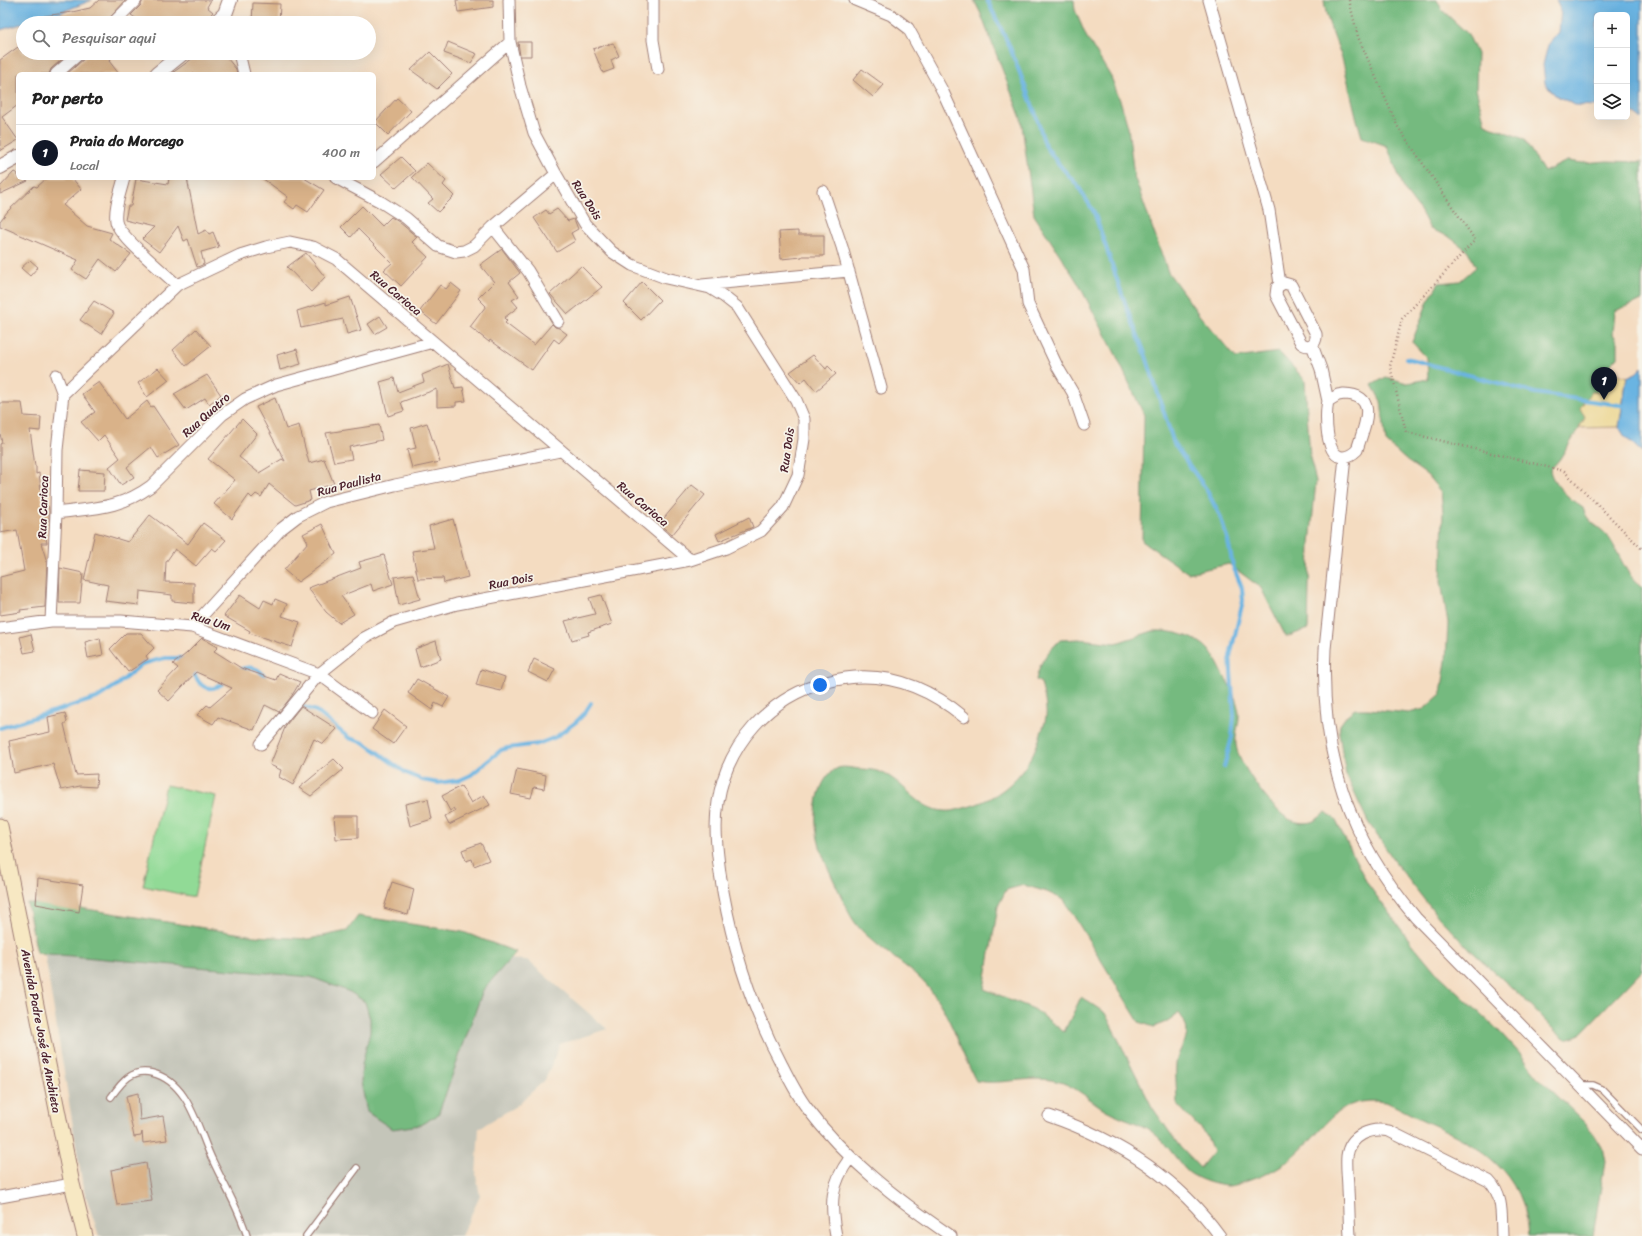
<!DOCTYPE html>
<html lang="pt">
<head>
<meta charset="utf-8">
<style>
  body { margin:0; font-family:Sriracha,sans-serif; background:#f6f6f6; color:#222 }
  .controls { position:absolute; right:12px; top:12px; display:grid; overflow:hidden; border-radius:6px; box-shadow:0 4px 16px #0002 }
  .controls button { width:36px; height:36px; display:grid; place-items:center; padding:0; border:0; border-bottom:1px solid #e0e0e0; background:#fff; color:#222; font:20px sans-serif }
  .you { position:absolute; left:820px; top:685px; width:14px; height:14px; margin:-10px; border:3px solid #fff; border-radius:50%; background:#1a73e8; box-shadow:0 0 0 6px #1a73e833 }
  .badge { display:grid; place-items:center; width:26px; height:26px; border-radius:50%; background:#111827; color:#fff; font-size:13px; font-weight:700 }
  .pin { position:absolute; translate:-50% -33px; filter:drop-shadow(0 1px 2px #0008) }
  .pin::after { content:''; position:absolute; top:21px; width:14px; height:12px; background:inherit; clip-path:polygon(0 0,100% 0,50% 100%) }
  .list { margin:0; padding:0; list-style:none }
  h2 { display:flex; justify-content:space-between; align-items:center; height:52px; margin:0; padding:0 16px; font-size:17px }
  h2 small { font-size:13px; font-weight:400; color:#767676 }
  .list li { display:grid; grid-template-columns:26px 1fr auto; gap:12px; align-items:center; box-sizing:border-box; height:56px; padding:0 16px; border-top:1px solid #e0e0e0 }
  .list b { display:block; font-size:15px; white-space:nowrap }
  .list p { margin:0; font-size:13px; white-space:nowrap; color:#767676 }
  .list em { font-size:13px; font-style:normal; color:#767676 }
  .icon { flex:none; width:22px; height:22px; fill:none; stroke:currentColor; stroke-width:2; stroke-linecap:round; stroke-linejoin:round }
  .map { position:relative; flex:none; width:1642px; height:1236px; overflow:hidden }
  .search { position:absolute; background:#fff; box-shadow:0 4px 16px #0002; left:16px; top:16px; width:360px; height:44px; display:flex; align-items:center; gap:10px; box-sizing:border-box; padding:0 14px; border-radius:22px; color:#767676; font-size:15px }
  .panel { position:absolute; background:#fff; box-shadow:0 4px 16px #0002; left:16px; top:72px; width:360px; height:108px; border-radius:6px }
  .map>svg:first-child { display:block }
  .industrial { fill:#c4c5b9 }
  .green { fill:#91da96; stroke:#6e7c60 }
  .forest { fill:#74ba7f; stroke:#5f6c55; fill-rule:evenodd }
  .sand { fill:#eeda9e; stroke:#9c7c64 }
  .water { fill:#6ab4e2; stroke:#5a6a86 }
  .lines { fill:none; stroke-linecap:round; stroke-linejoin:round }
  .stream { stroke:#6ab4e2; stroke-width:4 }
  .building { fill:#d9b289 }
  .service-casing { stroke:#9f7e76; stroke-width:8 }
  .minor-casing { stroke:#9f7e76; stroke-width:13 }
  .tertiary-casing { stroke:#9f7e76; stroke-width:16 }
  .secondary-casing { stroke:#9f7e76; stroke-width:17 }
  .path { stroke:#9f7e76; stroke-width:2.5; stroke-dasharray:1 3; stroke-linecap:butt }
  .service { stroke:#fff; stroke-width:5.5 }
  .minor { stroke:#fff; stroke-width:11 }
  .tertiary { stroke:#fff; stroke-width:14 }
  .secondary { stroke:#f7e8c3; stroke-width:15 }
  .labels { text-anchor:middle; stroke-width:3.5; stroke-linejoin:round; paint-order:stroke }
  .street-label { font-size:12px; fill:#4a1f2b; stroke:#f7f3e8 }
</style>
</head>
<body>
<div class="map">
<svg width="1642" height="1236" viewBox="0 0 1642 1236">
  <rect width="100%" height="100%" fill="#f7f3e8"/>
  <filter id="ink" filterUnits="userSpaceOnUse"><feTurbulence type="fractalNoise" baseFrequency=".025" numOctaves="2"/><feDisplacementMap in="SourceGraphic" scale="8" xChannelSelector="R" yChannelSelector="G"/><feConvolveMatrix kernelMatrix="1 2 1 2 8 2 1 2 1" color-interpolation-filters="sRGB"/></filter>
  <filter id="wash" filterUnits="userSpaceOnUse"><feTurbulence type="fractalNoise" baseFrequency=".012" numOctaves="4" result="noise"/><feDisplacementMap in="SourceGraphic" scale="16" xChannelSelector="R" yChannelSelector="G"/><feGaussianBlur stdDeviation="0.9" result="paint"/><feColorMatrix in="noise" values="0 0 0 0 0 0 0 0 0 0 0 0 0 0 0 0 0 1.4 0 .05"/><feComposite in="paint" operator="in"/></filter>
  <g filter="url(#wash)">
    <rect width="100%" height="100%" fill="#f4dcc1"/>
    <!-- industrial -->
    <path class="industrial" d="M44,950l322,5 161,5 80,69 -47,15 -15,36 -29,26 -37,22 -3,47 4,21 -19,40h-362l-16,-49z"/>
    <!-- green -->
    <path class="green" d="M166,785l50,11 -22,101 -51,-11z"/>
    <!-- forest -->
    <path class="forest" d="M974,0h100l1,10 11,26 25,41 10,26 7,24 6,49 34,96 32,44 36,42 43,-6 26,28 5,78 6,23 -6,63 -2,85 -22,8 -25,-49 -32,-24 -41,9 -46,-32 2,-126 -28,-60 -38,-72 -44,-68 -13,-97 -41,-106z
      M1324,0h113l5,10 26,24 9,20 -1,35 9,35 39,15 20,33 23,-11 16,2 24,-2 35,1v138l-27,11 -2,23 5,8v15l-13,13v14l-2,8 -44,68 -9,10c2,14 22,31 33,38 4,16 18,18 26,30 11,16 16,37 33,49v383l-63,65 -13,4 -11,-8 -32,-33 -60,-55 -30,-32 -35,-45 -30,-44 -22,-47 -7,-42 1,-8 7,-10 8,-6h14l40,4 15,-4 17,-15 5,-33 2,-38 -7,-41 2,-70 -2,-20 -14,-17 -20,-14 -21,-19 -5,-41 -9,-16 14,-8 21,6 21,-4 -1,-21 -15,-16 16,-41 11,-18 21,-2 16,-14 -8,-16 -20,-15 -18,-7 -9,-17 -16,-21 -18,-45 -25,-9c-8,-24 -12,-50 -19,-75 -6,-21 -17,-40 -19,-62z
      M1153,631c18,-1 44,5 56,19 6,7 10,16 14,24 8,13 14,25 16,39 1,12 -6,23 -2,37 6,19 33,57 50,68 6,4 17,6 24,4 5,-1 11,-7 15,-10l9,7 32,64 39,53 29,35 63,59 23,25 18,23 46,45 9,11 8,13 3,15 -12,74h-65c-4,-65 -47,-90 -101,-114 -14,-6 -27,-14 -41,-20 -50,-7 -59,25 -91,53 -13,11 -27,19 -42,24 -8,3 -18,7 -26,7 -12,-1 -31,-7 -40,-15 -13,-14 -22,-31 -39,-42 -11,-7 -24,-10 -36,-16 -18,-8 -30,-23 -49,-30 -29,-10 -58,3 -87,-2 -17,-32 -24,-65 -48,-94 -16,-19 -39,-31 -57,-48 -16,-13 -21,-23 -29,-41 -14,-31 -31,-58 -25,-94 1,-12 8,-31 21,-36 5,-2 15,0 21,1 9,0 18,1 26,5 22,11 33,36 60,37 8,1 18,-3 26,-5 36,-11 60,-38 70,-73 3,-7 6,-16 5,-23 0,-9 -3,-18 -5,-27l-5,-3c4,-19 10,-26 24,-40l19,-1 37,4zM1024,885l23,7 17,8 75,122 15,5 12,-5 13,-9c18,25 0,29 -3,51 -1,13 1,27 1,40l29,31 7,17 -13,16 -20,-21 -28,-40 -47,-94 -24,-16 -17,35 -30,-23 -50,-20 14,-83 8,-16z
      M27,903l47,4 180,29 55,3 38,-8 11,-15 105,16 53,20 -33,38 -45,125 -18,10 -28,4 -25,-17 -6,-30 1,-18 8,-32v-13l-5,-17 -15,-10 -39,-15 -274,-24z"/>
    <!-- sand -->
    <path class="sand" d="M1605,370l22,7 -8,50 -40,1 6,-10 -5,-10 11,-16h12l2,-8z"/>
    <!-- water -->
    <path class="water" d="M0,0h92l-35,14 -57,16z
      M1556,0h86v119l-15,-11v-93h-30v91l-22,-1 -20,-10 -10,-12 -2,-18 5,-20 11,-13 2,-22z
      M1642,367v85l-17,-15 -6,-10 8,-50 9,-4z"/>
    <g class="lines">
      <!-- stream -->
      <path class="stream" d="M987,0l22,45 26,67 10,33 12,17 21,24 16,26 32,94 20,50 28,88 32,45 14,27 8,25 5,25 9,22 1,13 -13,55 4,60 -2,21 -8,30
        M1406,358l129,35 91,13
        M239,670c10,-5 22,-3 26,9
        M193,671c7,18 17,23 33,10
        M295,704l21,7 33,27 16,5 41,30 16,7 16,3 22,-3 11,-5 30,-25 7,-2 30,-4 18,-7 20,-15 8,-8 7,-11
        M0,728l97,-30 20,-13 25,-21 23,-6h21"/>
    </g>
    <g id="blocks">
      <!-- building -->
      <path class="building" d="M99,0h27l-21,23h-61v-7l28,-4 18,-4z
        M143,0h68l-4,7 6,5 -10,11h-60l-12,-8 10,-10z
        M456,0h37v7l-35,5z
        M253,3l27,1 -1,19h-27z
        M448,42l29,12 -6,9 -27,-10z
        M518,42h13v14h-11z
        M613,43l6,13 -8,4 3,9 -11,4 -10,-24z
        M18,47l5,6h46l-18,16 -2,5h-31v31l-16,12 16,23 -18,11v-91z
        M430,52l22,22 -15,15 -26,-19z
        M87,53h19l5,6 -2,2 10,13h-52l18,-16z
        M200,53h23l13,16 1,5h-66z
        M862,69l22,16 -11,12 -20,-17z
        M397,98l14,13 -23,24 -13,-13z
        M401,157l14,14 -19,17 -15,-14z
        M427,163l19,18 -3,4 11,11 -16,16 -10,-9 5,-4 -21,-22z
        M14,172l4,2v4h5l5,3 -28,13v-7z
        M47,178h25l9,11 -18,16 24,21 25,7 -3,6 22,15 -15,18 -16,-13 -14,20 -14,-9 6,-10 -78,-34v-5l8,-10 26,-25 3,1z
        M169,178h18l11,56 8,-4 3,4 4,-2 6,15 -18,5 3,12 -4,2 -3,1 -9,-28 -4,2 -6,-15 -19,26 -17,-13 12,-12 -29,-7 3,-14h3l5,-27 32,5z
        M262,178h42l20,12 -16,22 -11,-7 -3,4 -10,-7 4,-5z
        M362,206l20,20 9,-9 8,5 18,15 -5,5 16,15 -27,29 -17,-16 8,-7 -34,-34 -7,8 -10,-10z
        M557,209l11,12 6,-2 4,10 -7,4 4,8 -18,11 -23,-34 12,-8 3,4z
        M798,231v4h26v21h-22v1l-21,2 -2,-27z
        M502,249l18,24 -11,9 10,14 -7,4 6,7 -14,11 3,3 -2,2 29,22 18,-21 3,3 4,1 8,6 -8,9 -5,-4 -22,31 -42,-30 -1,2 -19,-15 16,-21 -8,-8 16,-16 -14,-17z
        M306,253l19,24 -14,15 -24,-25z
        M30,260l8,7 -8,9 -9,-8z
        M581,266l21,21 -34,27 -18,-20z
        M642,282l18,18 -19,20 -17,-17z
        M451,283l10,8 -25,33 -16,-13 20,-26 6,4z
        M350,297l11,33 -14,4 -4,-15 -42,9 -4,-17 29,-9v3z
        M94,301l20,12 -13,21 -21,-14z
        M380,316l7,11 -12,7 -7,-10z
        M196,329l15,17 -25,20 -13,-16z
        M297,349l4,15 -21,6 -3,-15z
        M813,355l13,14 2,-3 8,8 -20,17 -10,-13 -6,5 -10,-11z
        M448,364l7,24 8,-1 3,14 -10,1v4l-19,1v-18l-36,13 3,9 -16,5 -8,-34 14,-4 4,14 26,-10 -2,-7z
        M158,368l11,12 -22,17 -9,-14z
        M207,375l14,20 -12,9 -4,-6 -19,12 -12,-16z
        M99,382l26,37 22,-18 4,6 2,-1 26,39 -21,13 -7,-11 -24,20 7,10 -13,8 -12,-18 11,-9 -16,-23 -6,6 -17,-19 14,-10 -13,-18z
        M275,398l11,31 13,-4 10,38 15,-4 10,25 -25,7 2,9 -16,5 -26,-21 -8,13 -5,-3 -4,4 -3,-3 -17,24 -18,-15 21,-24 -27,-21 34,-40 15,15 -18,23 20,16 23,-14 3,2 -29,-54z
        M0,403h22l2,13 17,1 -1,14 -10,-1 5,36h1v8l3,-1 4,35 5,-2 1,5v9l-7,2 5,21h-6l6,19 -2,45 -25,3 1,2 -21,3v-38l24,-6 -7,-41 -17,3v-89l2,-1 -2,-9z
        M427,423l13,39 -28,6 -5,-18 9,-2 -5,-20z
        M379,425l3,15 -33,7 3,12 -18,3 -8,-29z
        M80,470l25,2 -1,19h-26z
        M692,485l13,10 -33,40 -13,-11z
        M150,515l38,29 15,-21 23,17 -10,11 -4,-3 -16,18 -21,-17 -9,13 -1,20 29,1v20l-22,-2v-6l-32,-4 -1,14 -34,-4 3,-16 -24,-5 11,-48 33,10z
        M749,517l4,10 -34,14 -3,-7z
        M453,519l15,58 -24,6 -1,-5 -25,1 -6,-28 22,-3 -5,-22z
        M322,524l14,30 -38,28 -14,-12 24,-28 -5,-8z
        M384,555l9,29 -20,7 -2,-7 -30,12 13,18 -15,9 -13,-11 -18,-24 53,-20 -2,-6z
        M60,568l23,5 -3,30h-21z
        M413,574l7,25 -21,6 -5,-28z
        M240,595l20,13 4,-8 9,4 2,-5 12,5 -5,12 18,6 -8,25 -43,-14 1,-2 -26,-15z
        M601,595l11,29 -24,8 1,3 -17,5 -7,-19 30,-7 -6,-16z
        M126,633h15l13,15 -8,8 2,3 -20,13 -18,-23z
        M31,634l4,17 -11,2 -4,-16z
        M100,638l3,17 -15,3 -3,-16z
        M202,638l16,9 -4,4 27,17 35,12 3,-7 21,9 -9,15 -12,15 -14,-7 -11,25 -36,-13 -5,7 -16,-9 10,-10 3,2 22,-19 -36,-16 -27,29 -12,-11 21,-22 -5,-4 13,-10z
        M436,641l5,18 -21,8 -5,-18z
        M534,659l21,10 -7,13 -20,-10z
        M481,669l24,8 -4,14 -25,-6z
        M417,679l32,18 -6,10 -8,-4 -3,7 -24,-17z
        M301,706l36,23 -14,15 -9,-5 -21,46 -14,-8 2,-7 -11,-5 16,-40z
        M385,710l21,16 -13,18 -21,-15z
        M65,713l2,9 -3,2 12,51 21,-1 -1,13 -16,-1 -19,4 -8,-26 -39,9 -5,-32 41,-9 -2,-15z
        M334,759l10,10 -33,27 -12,-8z
        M517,769l29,6 -2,14 -10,-2 -3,11 -20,-4z
        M461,786l10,17 13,-8 6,10 -41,20 -4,-8 11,-6 -2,-3 -4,3 -8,-15z
        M428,799l4,20 -22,7 -5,-22z
        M334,816h24v22l-22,1z
        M481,843l8,17 -15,6 -2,-7 -6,2 -4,-11z
        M38,878l45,7 -4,27 -43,-8z
        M392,882l22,7 -6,26 -24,-7z
        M138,1093l2,27 23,-4 4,24 -24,3 -1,-11 -1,4 -7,1 -8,-41z
        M146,1163l6,38 -35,4 -6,-35z"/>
    </g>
  </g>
  <g filter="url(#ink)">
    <use href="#blocks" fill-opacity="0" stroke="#9f7e76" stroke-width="1"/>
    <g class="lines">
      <defs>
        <path id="service" d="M1580,1085h13l9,4 40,41
          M111,1097c11,-15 21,-29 41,-24 38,9 46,58 61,88 12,26 26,48 34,75
          M306,1236l51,-68"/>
        <path id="minor" d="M653,0v40l5,29
          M855,0l36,15 17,13 35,64 81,177 4,35 29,62 16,27 11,32
          M1209,0l60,210 11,74
          M113,23l23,-23
          M239,53l5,21
          M56,74l24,-21
          M374,162l136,-120
          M124,178c-3,13 -10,29 -8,43 1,14 49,52 61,64
          M336,178l45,24 25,16 32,28 18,6 8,-1 10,-5 19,-19 63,-53
          M823,191l19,56 39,141
          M493,227l35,44 30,50
          M1284,283l7,2 25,49c1,10 -7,15 -15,9l-25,-48 1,-8z
          M702,285l147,-14
          M1312,345l9,24 7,32
          M63,394l114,-109 63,-30 26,-8 24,-5 23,5 23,12 354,301
          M1344,394c37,1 19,34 13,56 -4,4 -8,7 -14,7 -18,0 -18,-43 -15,-56l10,-6z
          M1345,457l-20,192c-5,105 23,189 91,269l226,231
          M56,513c37,-5 64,-4 95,-27l71,-71 23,-16 31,-14 157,-43
          M51,621l5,-108 1,-63 6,-56 -7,-19
          M192,627l89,-98 17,-13 28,-14 69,-17 165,-34
          M0,628l51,-7h70l71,6 127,47 53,39
          M261,744l58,-70 45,-36 30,-16 63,-18 233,-44 36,-12 35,-17 22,-24 15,-32 3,-17 3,-19v-20l-8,-19 -59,-93 -14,-11 -13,-8 -44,-10 -34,-13 -20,-13 -27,-28 -29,-50 -22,-41 -14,-47 -10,-44 -1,-42
          M1049,1116c67,23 128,61 171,120
          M0,1197l72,-13
          M836,1236c-6,-32 -6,-51 14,-78
          M951,1236c-53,-36 -105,-76 -144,-128 -10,-13 -18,-29 -25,-43 -32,-60 -52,-125 -62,-192 -3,-23 -6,-47 -2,-71 9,-58 52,-106 109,-120 51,-14 97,2 137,35
          M1350,1236c-1,-15 -1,-31 -2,-46 0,-11 -2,-23 -1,-34 3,-21 24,-29 42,-25l100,50c15,15 12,36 13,55"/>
        <path id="tertiary" d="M215,23l10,-9 5,-14
          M157,74l26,-21
          M0,167l18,-10"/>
        <path id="secondary" d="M0,826l72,358 13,52"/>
      </defs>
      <!-- service casing -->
      <use href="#service" class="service-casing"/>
      <!-- minor casing -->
      <use href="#minor" class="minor-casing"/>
      <!-- tertiary casing -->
      <use href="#tertiary" class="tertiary-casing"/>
      <!-- secondary casing -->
      <use href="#secondary" class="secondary-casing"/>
      <!-- path -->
      <path class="path" d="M1349,0l9,37 40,90 77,113 -73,79 -12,47 16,66 158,39 78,78"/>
      <!-- service -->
      <use href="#service" class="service"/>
      <!-- minor -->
      <use href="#minor" class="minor"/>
      <!-- tertiary -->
      <use href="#tertiary" class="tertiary"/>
      <!-- secondary -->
      <use href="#secondary" class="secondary"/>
    </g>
  </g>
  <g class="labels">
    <!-- street labels -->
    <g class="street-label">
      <text transform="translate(587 200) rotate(57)" y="4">Rua Dois</text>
      <text transform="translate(396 293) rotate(40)" y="4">Rua Carioca</text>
      <text transform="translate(206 415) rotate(-42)" y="4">Rua Quatro</text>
      <text transform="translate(787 450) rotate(-82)" y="4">Rua Dois</text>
      <text transform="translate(349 484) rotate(-15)" y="4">Rua Paulista</text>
      <text transform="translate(643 504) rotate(40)" y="4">Rua Carioca</text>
      <text transform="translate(43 507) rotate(-88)" y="4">Rua Carioca</text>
      <text transform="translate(511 581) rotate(-11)" y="4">Rua Dois</text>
      <text transform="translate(211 621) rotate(17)" y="4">Rua Um</text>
      <text transform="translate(41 1031) rotate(79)" y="4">Avenida Padre José de Anchieta</text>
    </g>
  </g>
</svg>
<div class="controls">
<button>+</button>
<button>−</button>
<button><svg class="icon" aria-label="layers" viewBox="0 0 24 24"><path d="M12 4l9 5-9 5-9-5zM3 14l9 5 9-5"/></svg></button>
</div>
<div class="you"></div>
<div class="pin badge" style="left:1604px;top:400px">1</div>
<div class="search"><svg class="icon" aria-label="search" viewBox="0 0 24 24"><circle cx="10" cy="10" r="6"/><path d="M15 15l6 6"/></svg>Pesquisar aqui</div>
<section class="panel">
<h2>Por perto<small></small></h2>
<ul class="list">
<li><span class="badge">1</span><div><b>Praia do Morcego</b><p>Local</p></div><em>400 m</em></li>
</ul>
</section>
</div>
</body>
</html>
